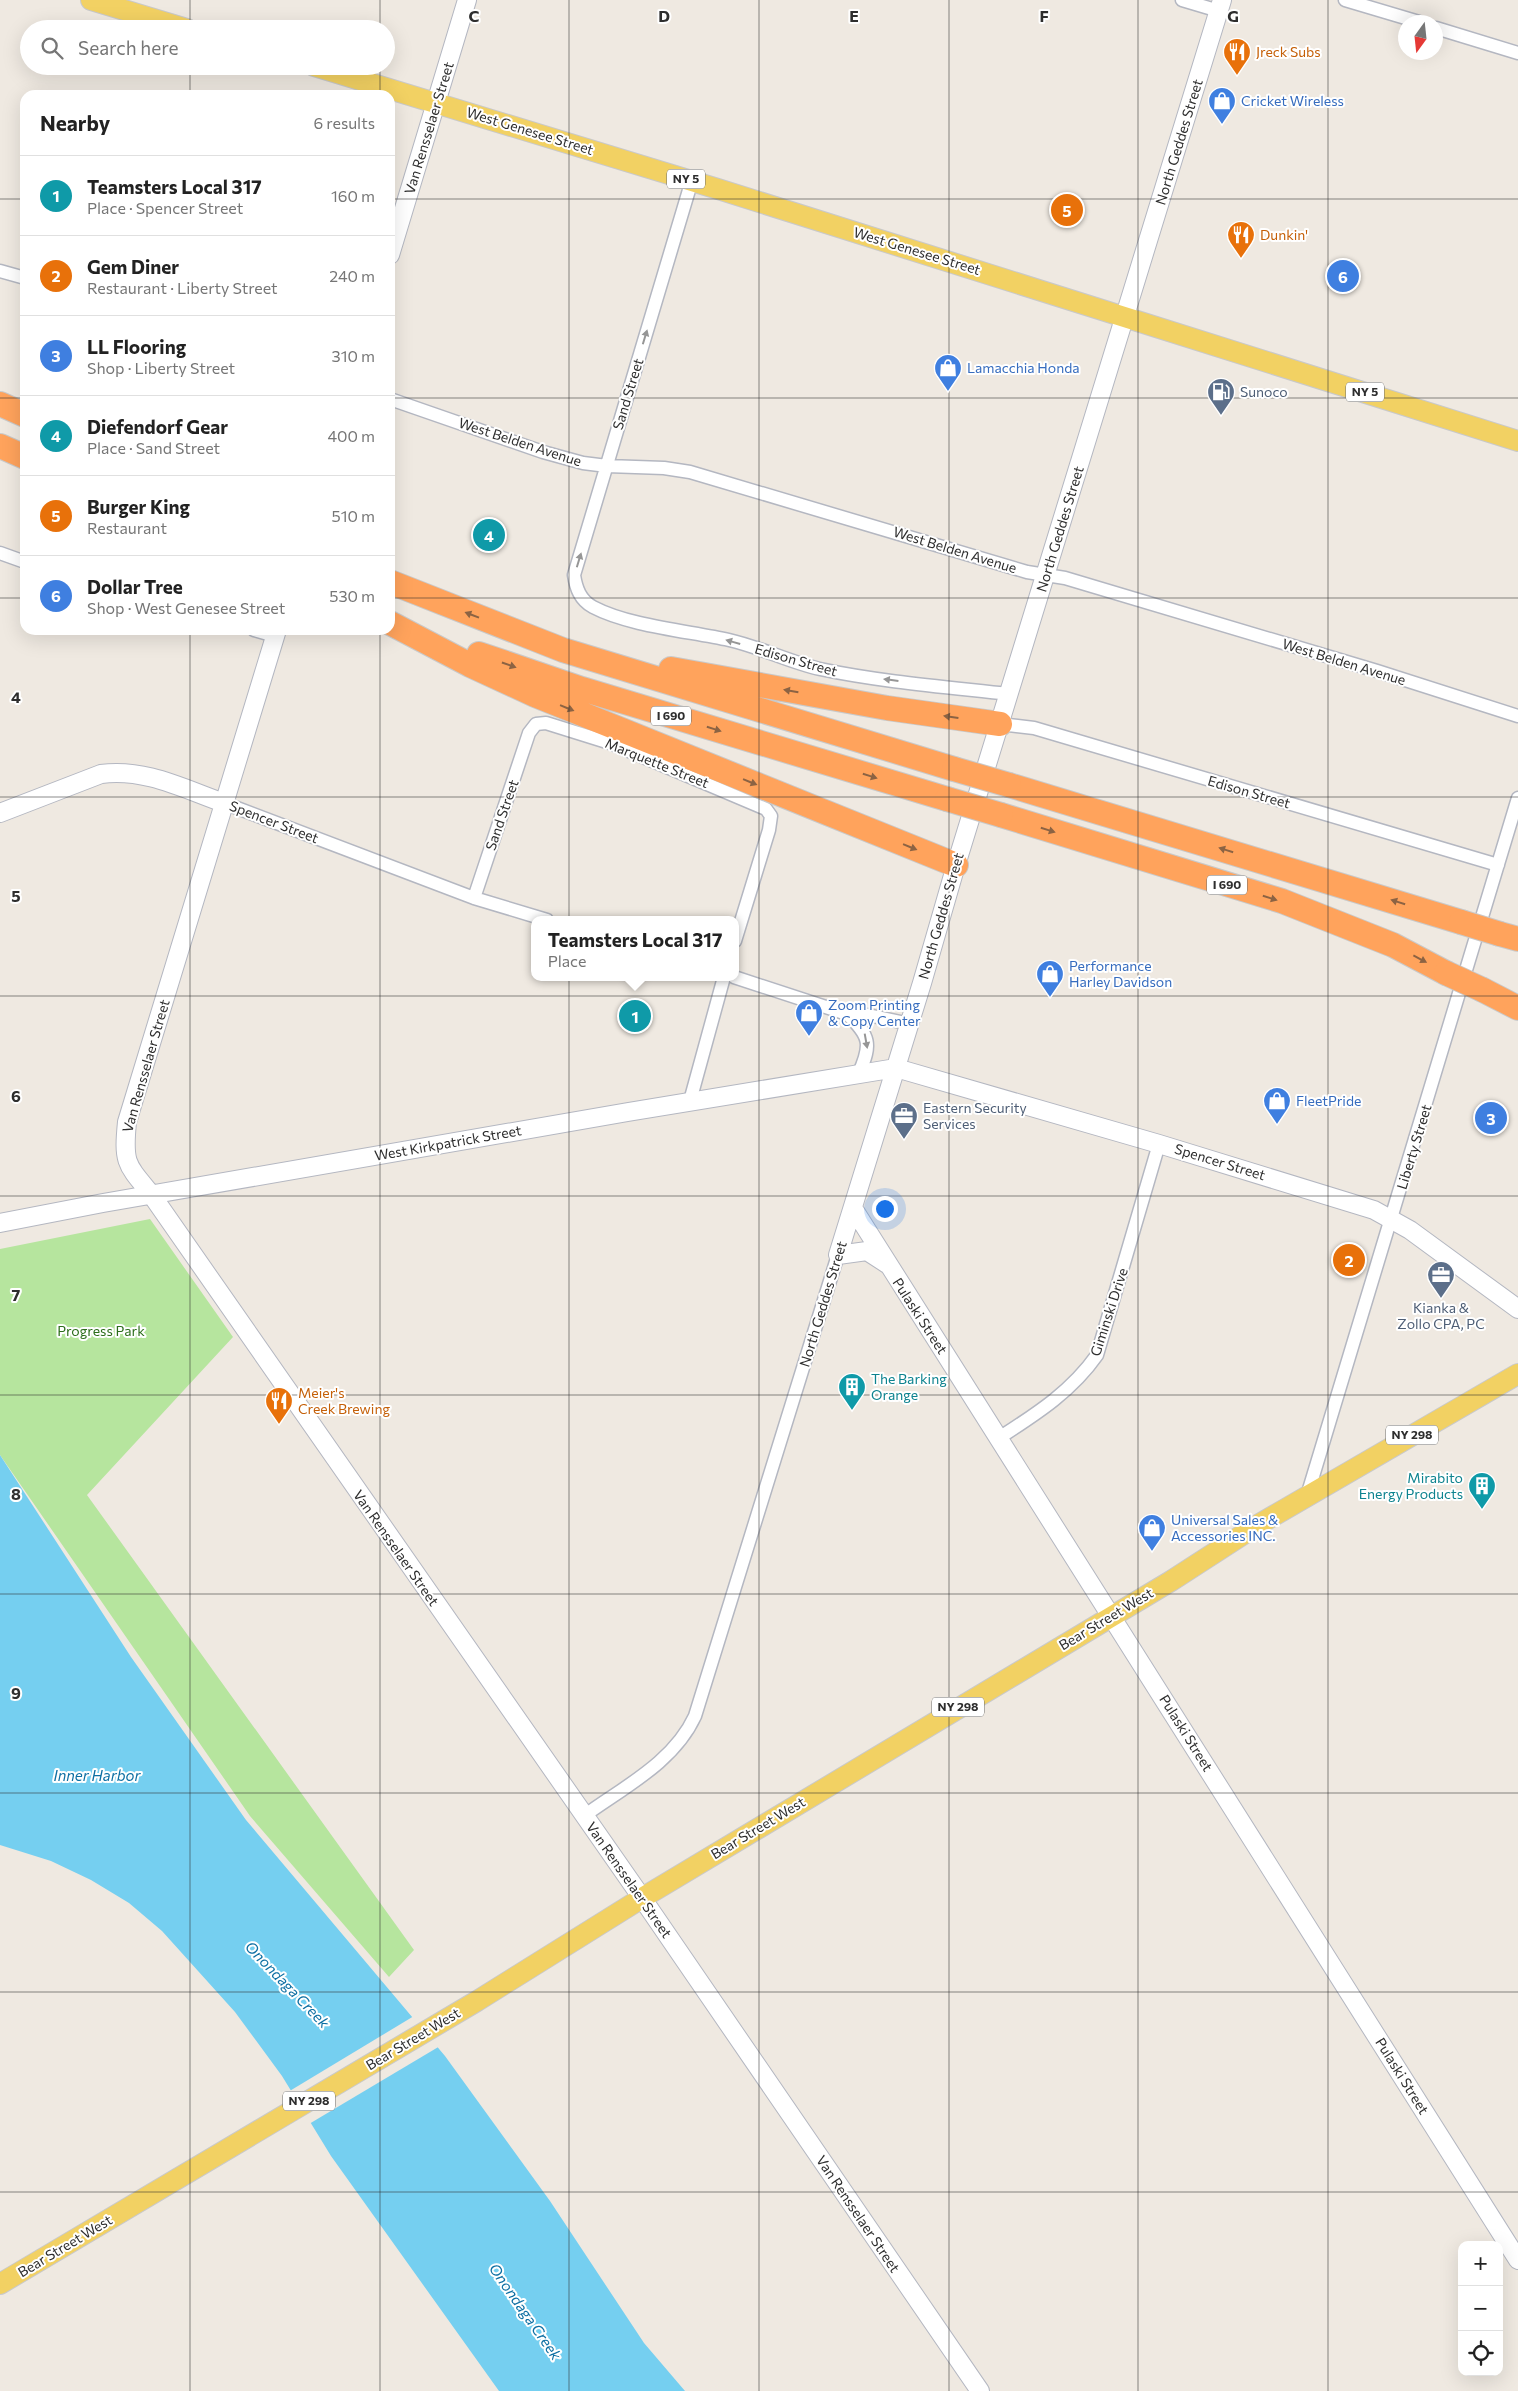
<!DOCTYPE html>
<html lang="en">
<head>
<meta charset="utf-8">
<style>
  body { margin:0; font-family:Commissioner,sans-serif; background:#f6f6f6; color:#222 }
  .controls { position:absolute; right:15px; bottom:15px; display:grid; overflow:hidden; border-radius:10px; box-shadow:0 5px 20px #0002 }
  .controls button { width:45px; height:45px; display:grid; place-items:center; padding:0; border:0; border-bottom:1px solid #e0e0e0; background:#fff; color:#222; font:25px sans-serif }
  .compass { position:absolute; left:1398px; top:15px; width:45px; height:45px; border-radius:50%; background:#fff; box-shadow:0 5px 20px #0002; rotate:195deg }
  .you { position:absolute; left:884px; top:1208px; width:18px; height:18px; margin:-12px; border:4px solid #fff; border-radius:50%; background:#1a73e8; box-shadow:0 0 0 8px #1a73e833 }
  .badge { display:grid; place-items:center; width:32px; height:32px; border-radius:50%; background:#0f766e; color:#fff; font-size:16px; font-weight:700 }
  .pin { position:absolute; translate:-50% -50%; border:2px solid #fff; box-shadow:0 1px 5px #0006 }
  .popup { position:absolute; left:531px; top:916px; width:208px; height:65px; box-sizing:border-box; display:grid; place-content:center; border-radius:10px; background:#fff; filter:drop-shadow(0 1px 4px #0005); font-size:16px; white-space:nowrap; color:#767676 }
  .popup b { font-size:19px; color:#222 }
  .popup::after { content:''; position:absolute; left:50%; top:100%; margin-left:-10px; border:10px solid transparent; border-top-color:#fff }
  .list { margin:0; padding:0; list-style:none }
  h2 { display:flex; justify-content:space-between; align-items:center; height:65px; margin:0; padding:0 20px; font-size:21px }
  h2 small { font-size:16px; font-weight:400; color:#767676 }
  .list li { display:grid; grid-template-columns:32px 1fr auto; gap:15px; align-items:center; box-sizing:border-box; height:80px; padding:0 20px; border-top:1px solid #e0e0e0 }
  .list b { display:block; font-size:19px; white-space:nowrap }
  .list p { margin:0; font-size:16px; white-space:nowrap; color:#767676 }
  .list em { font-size:16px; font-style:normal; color:#767676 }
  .icon { flex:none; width:28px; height:28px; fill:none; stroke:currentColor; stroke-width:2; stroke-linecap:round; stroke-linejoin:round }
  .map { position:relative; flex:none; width:1518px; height:2391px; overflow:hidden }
  .search { position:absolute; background:#fff; box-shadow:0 5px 20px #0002; left:20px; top:20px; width:375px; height:55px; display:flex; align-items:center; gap:12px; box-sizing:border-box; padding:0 18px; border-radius:28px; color:#767676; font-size:19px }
  .panel { position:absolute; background:#fff; box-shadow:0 5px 20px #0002; left:20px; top:90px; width:375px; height:545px; border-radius:15px }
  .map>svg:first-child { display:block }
  .green { fill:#b6e59e }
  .water { fill:#75cff0 }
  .pier { fill:#efe9e1 }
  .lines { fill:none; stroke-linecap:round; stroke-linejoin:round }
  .street-casing { stroke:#b4b7c1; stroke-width:15 }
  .secondary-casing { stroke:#b4b7c1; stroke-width:20 }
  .primary-casing { stroke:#c9c9c9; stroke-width:22 }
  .highway-casing { stroke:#c9c9c9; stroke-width:26 }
  .street { stroke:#fff; stroke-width:12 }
  .secondary { stroke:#fff; stroke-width:18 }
  .primary { stroke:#f2d163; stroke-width:20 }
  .highway { stroke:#ffa35c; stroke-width:24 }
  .highway-bridge-casing { stroke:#c9c9c9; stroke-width:26; stroke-linecap:butt }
  .highway-bridge { stroke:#ffa35c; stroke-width:24 }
  .oneway { fill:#969696 }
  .oneway2 { fill:#8c6343 }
  .grid { fill:none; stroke:#2e2e2e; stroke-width:1; stroke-opacity:0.55 }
  .labels { text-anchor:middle; stroke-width:4; stroke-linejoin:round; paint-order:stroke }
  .shield { fill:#fff; stroke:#6d6d6d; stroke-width:1 }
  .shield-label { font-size:12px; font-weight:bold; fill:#2e2e2e }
  .food-label { font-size:14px; fill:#c56008; stroke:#fff; text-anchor:start }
  .shop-label { font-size:14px; fill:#366cbe; stroke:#fff; text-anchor:start }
  .street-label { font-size:14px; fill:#2e2e2e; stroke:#fff }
  .service-label { font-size:14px; fill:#4e5e75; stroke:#fff; text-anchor:start }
  .park-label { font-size:14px; fill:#2c6e1b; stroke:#fff }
  .culture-label { font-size:14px; fill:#0d838f; stroke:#fff; text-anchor:start }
  .water-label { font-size:15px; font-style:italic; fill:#0d6fa3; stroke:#fff }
  .grid-label { font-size:16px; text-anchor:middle; font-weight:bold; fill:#2e2e2e; stroke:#fff; stroke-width:4; stroke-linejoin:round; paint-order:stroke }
</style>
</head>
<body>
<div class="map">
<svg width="1518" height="2391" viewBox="0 0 1518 2391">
  <rect width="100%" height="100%" fill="#efe9e1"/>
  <!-- green -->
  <path class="green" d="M150,1219l83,118 -146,158 327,455 -25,27 -139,-161 -250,-361v-206z"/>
  <!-- water -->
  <path class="water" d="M0,1455l131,202 115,163 199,236 105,145 94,142 41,48h-186l-168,-235 -49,-80 -47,-64 -73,-81 -33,-28 -38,-23 -40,-19 -51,-16z"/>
  <!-- pier -->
  <path class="pier" d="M414,2016l26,30 -131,78 -21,-32z"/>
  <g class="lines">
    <defs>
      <path id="street" d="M1182,0l37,11
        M1345,0l74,22
        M1436,28l82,25
        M692,180l-118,395c2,13 6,25 19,32 36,19 95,24 136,33 31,7 60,22 91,29 62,13 126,18 189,25
        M0,271l25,7
        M390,399l153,53 40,11 24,3 57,2 26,4 337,100 38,6 312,93 141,45
        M0,553l25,9
        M254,630l21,6
        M1000,724l34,4 464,137
        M224,803l250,95 73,22
        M474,898l55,-165 7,-9 10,-1 64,20 156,66 5,7 -2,14 -34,111
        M734,977l113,37 21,1 42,9
        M847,1014c23,22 25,30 12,59
        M690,1101l34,-124
        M999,1438c37,-24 72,-46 98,-83l62,-211
        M1307,1496l211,-698
        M584,1816c40,-29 90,-54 111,-100l143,-461"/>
      <path id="secondary" d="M390,255l77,-255
        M277,630l-150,492c-4,41 -1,42 24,72l491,704 338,493
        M0,813l101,-39c44,-6 83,15 123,29
        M853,1208l665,1052
        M0,1223l103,-20 525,-91 268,-44 263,76 215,66 36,20 108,79
        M887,1264l-20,-13 -29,4 84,-272 34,-118 266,-865"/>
      <path id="primary" d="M91,0l96,29
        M314,66l404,123 800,252
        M0,2284l477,-283 165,-103 529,-317 85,-55 262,-152"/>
      <path id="highway" d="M0,404l25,11
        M0,446l25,11
        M390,582l173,68 391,119
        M390,623l80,42 65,30 421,170
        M479,654l103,35 365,110
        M671,669l216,39 113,16
        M1009,785l452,137
        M1001,815l281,86 111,44 53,28
        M1500,934l18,5
        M1483,990l35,18"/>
    </defs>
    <!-- street casing -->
    <use href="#street" class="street-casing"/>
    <!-- secondary casing -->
    <use href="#secondary" class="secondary-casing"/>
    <!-- primary casing -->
    <use href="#primary" class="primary-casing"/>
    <!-- highway casing -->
    <use href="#highway" class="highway-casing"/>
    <!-- street -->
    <use href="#street" class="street"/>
    <!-- secondary -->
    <use href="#secondary" class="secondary"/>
    <!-- primary -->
    <use href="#primary" class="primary"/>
    <!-- highway -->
    <use href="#highway" class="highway"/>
    <defs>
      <path id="highway-bridge" d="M954,769l55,16
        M947,799l54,16
        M1461,922l39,12
        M1446,973l37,17"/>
    </defs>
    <!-- highway-bridge casing -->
    <use href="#highway-bridge" class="highway-bridge-casing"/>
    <!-- highway-bridge -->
    <use href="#highway-bridge" class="highway-bridge"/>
  </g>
  <!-- one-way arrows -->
  <defs><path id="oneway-solid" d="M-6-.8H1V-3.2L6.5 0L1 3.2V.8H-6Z" transform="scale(1.25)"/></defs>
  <g class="oneway">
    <use href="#oneway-solid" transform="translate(645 337) rotate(-73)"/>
    <use href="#oneway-solid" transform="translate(579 560) rotate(-73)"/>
    <use href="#oneway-solid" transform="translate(733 642) rotate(-164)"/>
    <use href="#oneway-solid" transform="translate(891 680) rotate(-173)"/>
    <use href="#oneway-solid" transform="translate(866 1041) rotate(80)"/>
  </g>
  <g class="oneway2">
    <use href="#oneway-solid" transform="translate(472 615) rotate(-159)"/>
    <use href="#oneway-solid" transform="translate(509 665) rotate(19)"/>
    <use href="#oneway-solid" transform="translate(791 691) rotate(-170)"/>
    <use href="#oneway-solid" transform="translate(567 708) rotate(22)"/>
    <use href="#oneway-solid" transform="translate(951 717) rotate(-172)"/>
    <use href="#oneway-solid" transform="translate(714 729) rotate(17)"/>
    <use href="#oneway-solid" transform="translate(870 776) rotate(17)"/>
    <use href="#oneway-solid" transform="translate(750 782) rotate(22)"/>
    <use href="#oneway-solid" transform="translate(1048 830) rotate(17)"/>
    <use href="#oneway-solid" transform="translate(910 847) rotate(22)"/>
    <use href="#oneway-solid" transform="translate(1226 850) rotate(-163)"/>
    <use href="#oneway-solid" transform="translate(1270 898) rotate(17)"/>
    <use href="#oneway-solid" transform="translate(1398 902) rotate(-162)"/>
    <use href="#oneway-solid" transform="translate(1420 959) rotate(28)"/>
  </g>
  <!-- grid -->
  <path class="grid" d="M190,0v29M380,0v29M569,0v2391M759,0v2391M949,0v2391M1138,0v2391M1328,0v2391M190,66v29M380,66v29M0,199h25M390,199h1128M0,398h25M390,398h1128M0,598h25M390,598h1128M190,630v1761M380,630v1761M0,797h1518M0,996h1518M0,1196h1518M0,1395h1518M0,1594h1518M0,1793h1518M0,1992h1518M0,2192h1518"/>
  <!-- icons -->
  <defs>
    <symbol id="restaurant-pin" viewBox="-11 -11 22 30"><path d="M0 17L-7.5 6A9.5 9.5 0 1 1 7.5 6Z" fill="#e8710a" stroke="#fff"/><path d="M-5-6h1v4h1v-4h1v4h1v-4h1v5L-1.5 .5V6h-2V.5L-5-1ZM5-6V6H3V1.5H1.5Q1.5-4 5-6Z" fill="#fff"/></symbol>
    <symbol id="shop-pin" viewBox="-11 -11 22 30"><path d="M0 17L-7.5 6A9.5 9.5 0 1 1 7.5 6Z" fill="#3f7fe0" stroke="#fff"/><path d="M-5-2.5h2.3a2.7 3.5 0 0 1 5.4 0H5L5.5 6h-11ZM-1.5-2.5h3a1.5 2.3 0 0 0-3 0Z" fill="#fff"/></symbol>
    <symbol id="fuel-pin" viewBox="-11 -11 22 30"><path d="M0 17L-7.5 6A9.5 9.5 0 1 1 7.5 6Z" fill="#5c6f8a" stroke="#fff"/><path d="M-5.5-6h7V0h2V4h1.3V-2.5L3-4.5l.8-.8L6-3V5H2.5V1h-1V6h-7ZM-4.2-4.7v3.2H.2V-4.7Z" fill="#fff"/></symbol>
    <symbol id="office-pin" viewBox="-11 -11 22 30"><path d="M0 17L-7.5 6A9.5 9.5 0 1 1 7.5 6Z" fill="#5c6f8a" stroke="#fff"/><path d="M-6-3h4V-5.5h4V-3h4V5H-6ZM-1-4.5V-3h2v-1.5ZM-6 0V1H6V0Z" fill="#fff"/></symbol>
    <symbol id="building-pin" viewBox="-11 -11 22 30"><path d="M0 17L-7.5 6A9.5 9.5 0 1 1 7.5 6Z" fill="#0f9aa8" stroke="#fff"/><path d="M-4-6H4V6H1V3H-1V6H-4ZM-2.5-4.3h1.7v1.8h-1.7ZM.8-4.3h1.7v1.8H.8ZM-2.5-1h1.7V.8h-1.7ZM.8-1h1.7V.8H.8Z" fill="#fff"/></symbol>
  </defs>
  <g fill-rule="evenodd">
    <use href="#restaurant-pin" x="1221" y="36" width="32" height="43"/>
    <use href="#shop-pin" x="1206" y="85" width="32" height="43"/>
    <use href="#restaurant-pin" x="1225" y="219" width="32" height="43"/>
    <use href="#shop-pin" x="932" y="352" width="32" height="43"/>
    <use href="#fuel-pin" x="1205" y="376" width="32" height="43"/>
    <use href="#shop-pin" x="1034" y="958" width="32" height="43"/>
    <use href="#shop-pin" x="793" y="997" width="32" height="43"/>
    <use href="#shop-pin" x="1261" y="1085" width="32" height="43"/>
    <use href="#office-pin" x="888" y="1100" width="32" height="43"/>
    <use href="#office-pin" x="1425" y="1259" width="32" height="43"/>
    <use href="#building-pin" x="836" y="1371" width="32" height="43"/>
    <use href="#restaurant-pin" x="263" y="1385" width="32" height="43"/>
    <use href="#building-pin" x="1466" y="1470" width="32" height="43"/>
    <use href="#shop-pin" x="1136" y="1512" width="32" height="43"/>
  </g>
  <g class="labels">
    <!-- shield labels -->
    <g class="shield">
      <rect x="667" y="169.5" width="38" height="19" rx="4"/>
      <rect x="1346" y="382.5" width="38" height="19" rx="4"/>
      <rect x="651" y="706.5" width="40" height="19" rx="4"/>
      <rect x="1207" y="875.5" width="40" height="19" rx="4"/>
      <rect x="1386" y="1425.5" width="52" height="19" rx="4"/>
      <rect x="932" y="1697.5" width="52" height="19" rx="4"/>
      <rect x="283" y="2091.5" width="52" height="19" rx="4"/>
    </g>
    <g class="shield-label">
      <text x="686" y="183">NY 5</text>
      <text x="1365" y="396">NY 5</text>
      <text x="671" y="720">I 690</text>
      <text x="1227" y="889">I 690</text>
      <text x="1412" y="1439">NY 298</text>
      <text x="958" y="1711">NY 298</text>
      <text x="309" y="2105">NY 298</text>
    </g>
    <!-- food labels -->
    <g class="food-label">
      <text x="1256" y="57">Jreck Subs</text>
      <text x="1260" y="240">Dunkin'</text>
      <text x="298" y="1398">Meier's<tspan x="298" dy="16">Creek Brewing</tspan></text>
    </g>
    <!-- shop labels -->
    <g class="shop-label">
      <text x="1241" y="106">Cricket Wireless</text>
      <text x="967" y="373">Lamacchia Honda</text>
      <text x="1069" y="971">Performance<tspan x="1069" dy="16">Harley Davidson</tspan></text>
      <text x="828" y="1010">Zoom Printing<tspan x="828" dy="16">&amp; Copy Center</tspan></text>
      <text x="1296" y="1106">FleetPride</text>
      <text x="1171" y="1525">Universal Sales &amp;<tspan x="1171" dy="16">Accessories INC.</tspan></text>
    </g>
    <!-- street labels -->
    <g class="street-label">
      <text transform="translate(429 128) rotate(-73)" y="5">Van Rensselaer Street</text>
      <text transform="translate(530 131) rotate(17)" y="5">West Genesee Street</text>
      <text transform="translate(1179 142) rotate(-73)" y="5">North Geddes Street</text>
      <text transform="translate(917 251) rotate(17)" y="5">West Genesee Street</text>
      <text transform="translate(628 394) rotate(-73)" y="5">Sand Street</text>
      <text transform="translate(520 442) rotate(18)" y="5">West Belden Avenue</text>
      <text transform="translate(1060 529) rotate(-73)" y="5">North Geddes Street</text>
      <text transform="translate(955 550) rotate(17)" y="5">West Belden Avenue</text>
      <text transform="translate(796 660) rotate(16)" y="5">Edison Street</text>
      <text transform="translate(1344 662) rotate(17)" y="5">West Belden Avenue</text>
      <text transform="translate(657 763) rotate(22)" y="5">Marquette Street</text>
      <text transform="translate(1249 792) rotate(16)" y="5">Edison Street</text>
      <text transform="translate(502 815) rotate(-71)" y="5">Sand Street</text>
      <text transform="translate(274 822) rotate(21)" y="5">Spencer Street</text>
      <text transform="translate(941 916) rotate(-74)" y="5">North Geddes Street</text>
      <text transform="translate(146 1066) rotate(-74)" y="5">Van Rensselaer Street</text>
      <text transform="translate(448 1143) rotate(-10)" y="5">West Kirkpatrick Street</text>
      <text transform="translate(1414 1147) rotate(-73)" y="5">Liberty Street</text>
      <text transform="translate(1220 1162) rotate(17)" y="5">Spencer Street</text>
      <text transform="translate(823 1304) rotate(-73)" y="5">North Geddes Street</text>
      <text transform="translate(1109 1312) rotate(-72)" y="5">Giminski Drive</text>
      <text transform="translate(920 1316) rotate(57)" y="5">Pulaski Street</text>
      <text transform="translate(396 1548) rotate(55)" y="5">Van Rensselaer Street</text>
      <text transform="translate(1106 1619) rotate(-31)" y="5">Bear Street West</text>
      <text transform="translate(1186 1733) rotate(58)" y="5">Pulaski Street</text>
      <text transform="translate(758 1828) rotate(-31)" y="5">Bear Street West</text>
      <text transform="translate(629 1880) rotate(55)" y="5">Van Rensselaer Street</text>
      <text transform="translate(413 2039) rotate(-31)" y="5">Bear Street West</text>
      <text transform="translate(1402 2076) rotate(58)" y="5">Pulaski Street</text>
      <text transform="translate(858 2214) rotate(56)" y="5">Van Rensselaer Street</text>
      <text transform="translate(65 2246) rotate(-31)" y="5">Bear Street West</text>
    </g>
    <!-- service labels -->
    <g class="service-label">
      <text x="1240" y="397">Sunoco</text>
      <text x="923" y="1113">Eastern Security<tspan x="923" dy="16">Services</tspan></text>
      <text x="1441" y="1313" text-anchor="middle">Kianka &amp;<tspan x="1441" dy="16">Zollo CPA, PC</tspan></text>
    </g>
    <!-- park labels -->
    <g class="park-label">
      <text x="101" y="1336">Progress Park</text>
    </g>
    <!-- culture labels -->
    <g class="culture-label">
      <text x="871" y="1384">The Barking<tspan x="871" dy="16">Orange</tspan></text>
      <text x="1463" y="1483" text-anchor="end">Mirabito<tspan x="1463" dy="16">Energy Products</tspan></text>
    </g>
    <!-- water labels -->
    <g class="water-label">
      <text x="97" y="1781">Inner Harbor</text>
      <text transform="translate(287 1985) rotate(46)" y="5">Onondaga Creek</text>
      <text transform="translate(525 2312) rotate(55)" y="5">Onondaga Creek</text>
    </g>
  </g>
  <g class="grid-label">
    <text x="474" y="22">C</text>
    <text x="664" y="22">D</text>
    <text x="854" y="22">E</text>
    <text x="1044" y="22">F</text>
    <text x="1233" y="22">G</text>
    <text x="16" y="703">4</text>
    <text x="16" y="902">5</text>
    <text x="16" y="1102">6</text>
    <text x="16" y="1301">7</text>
    <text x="16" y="1500">8</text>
    <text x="16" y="1699">9</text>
  </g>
</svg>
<div class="controls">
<button>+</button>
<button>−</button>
<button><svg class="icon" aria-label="locate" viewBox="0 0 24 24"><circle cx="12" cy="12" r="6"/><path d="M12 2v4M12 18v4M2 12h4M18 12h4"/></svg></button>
</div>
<svg class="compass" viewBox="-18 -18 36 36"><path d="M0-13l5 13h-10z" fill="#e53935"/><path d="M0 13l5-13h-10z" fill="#767676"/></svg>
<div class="you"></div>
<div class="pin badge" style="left:635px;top:1016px;background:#0f9aa8">1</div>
<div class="popup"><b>Teamsters Local 317</b>Place</div>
<div class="pin badge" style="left:1349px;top:1260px;background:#e8710a">2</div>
<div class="pin badge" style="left:1491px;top:1118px;background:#3f7fe0">3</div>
<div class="pin badge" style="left:489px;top:535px;background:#0f9aa8">4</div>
<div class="pin badge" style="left:1067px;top:210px;background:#e8710a">5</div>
<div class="pin badge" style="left:1343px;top:276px;background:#3f7fe0">6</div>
<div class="search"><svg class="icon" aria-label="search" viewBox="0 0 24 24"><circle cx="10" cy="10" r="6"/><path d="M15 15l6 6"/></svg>Search here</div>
<section class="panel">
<h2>Nearby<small>6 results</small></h2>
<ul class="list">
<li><span class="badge" style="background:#0f9aa8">1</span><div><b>Teamsters Local 317</b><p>Place · Spencer Street</p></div><em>160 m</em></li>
<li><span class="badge" style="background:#e8710a">2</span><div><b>Gem Diner</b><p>Restaurant · Liberty Street</p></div><em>240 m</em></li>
<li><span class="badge" style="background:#3f7fe0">3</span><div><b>LL Flooring</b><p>Shop · Liberty Street</p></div><em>310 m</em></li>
<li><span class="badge" style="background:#0f9aa8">4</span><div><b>Diefendorf Gear</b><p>Place · Sand Street</p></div><em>400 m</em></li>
<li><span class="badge" style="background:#e8710a">5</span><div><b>Burger King</b><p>Restaurant</p></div><em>510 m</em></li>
<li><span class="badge" style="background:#3f7fe0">6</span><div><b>Dollar Tree</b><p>Shop · West Genesee Street</p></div><em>530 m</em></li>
</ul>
</section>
</div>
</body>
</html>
